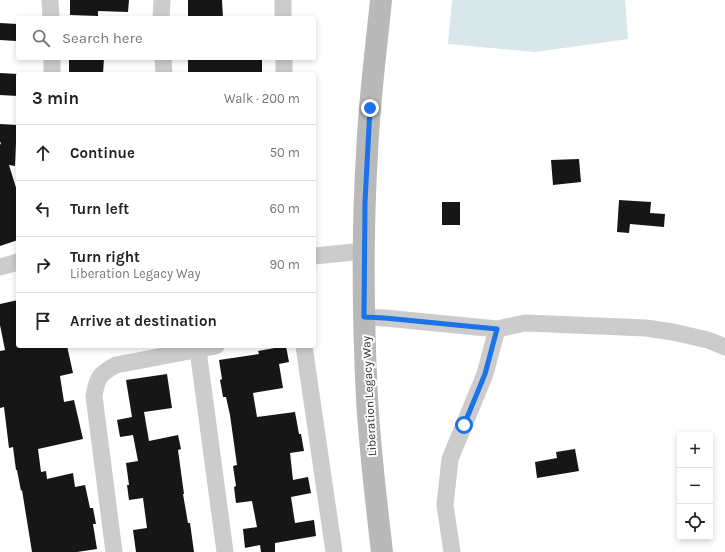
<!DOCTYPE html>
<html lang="en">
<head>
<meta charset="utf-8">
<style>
  body { margin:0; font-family:Karla,sans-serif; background:#f6f6f6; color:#222 }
  .controls { position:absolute; right:12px; bottom:12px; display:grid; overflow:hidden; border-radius:4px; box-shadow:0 2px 6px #0003 }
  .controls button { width:36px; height:36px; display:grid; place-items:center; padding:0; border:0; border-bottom:1px solid #e0e0e0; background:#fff; color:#222; font:20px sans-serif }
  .stop { position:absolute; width:12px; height:12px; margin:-9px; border:3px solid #1a73e8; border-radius:50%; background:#fff }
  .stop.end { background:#1a73e8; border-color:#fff; box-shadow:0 1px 4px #0008 }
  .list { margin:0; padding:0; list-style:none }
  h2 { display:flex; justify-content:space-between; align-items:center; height:52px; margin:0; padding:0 16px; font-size:17px }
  h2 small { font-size:13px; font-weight:400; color:#767676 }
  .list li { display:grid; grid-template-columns:26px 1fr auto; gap:12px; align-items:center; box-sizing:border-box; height:56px; padding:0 16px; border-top:1px solid #e0e0e0 }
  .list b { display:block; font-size:15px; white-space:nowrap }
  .list p { margin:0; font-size:13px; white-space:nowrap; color:#767676 }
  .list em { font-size:13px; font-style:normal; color:#767676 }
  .icon { flex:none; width:22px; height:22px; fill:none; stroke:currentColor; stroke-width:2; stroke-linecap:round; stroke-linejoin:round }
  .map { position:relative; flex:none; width:725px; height:552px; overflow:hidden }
  .search { position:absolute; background:#fff; box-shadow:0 2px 6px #0003; left:16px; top:16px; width:300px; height:44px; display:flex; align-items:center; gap:10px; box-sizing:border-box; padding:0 14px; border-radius:4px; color:#767676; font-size:15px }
  .panel { position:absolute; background:#fff; box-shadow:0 2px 6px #0003; left:16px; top:72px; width:300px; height:276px; border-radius:4px }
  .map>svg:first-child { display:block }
  .pitch { fill:#d9e7ea }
  .building { fill:#161616 }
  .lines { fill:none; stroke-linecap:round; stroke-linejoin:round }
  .minor { stroke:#ccc; stroke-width:17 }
  .secondary { stroke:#b9b9b9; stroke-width:22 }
  .route { stroke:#1a73e8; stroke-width:5 }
  .labels { text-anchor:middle; stroke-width:4; stroke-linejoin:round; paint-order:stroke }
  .street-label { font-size:12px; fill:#2f2f2f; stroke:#fff }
</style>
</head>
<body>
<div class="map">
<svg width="725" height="552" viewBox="0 0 725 552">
  <rect width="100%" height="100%" fill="#fff"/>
  <!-- pitch -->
  <path class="pitch" d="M452,0h173l3,39 -93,13 -87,-8z"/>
  <!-- building -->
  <path class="building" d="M70,0h59l-1,12 -30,-1v5l-28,-1z
    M188,0h34l1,18h-35z
    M0,23l17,1 -1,17 -16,-1z
    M69,58h35l-1,16h-34z
    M231,58h31v16h-74v-15h43z
    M0,73l18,1v22l-18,-1z
    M0,124l18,1v18h-2l-1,23 -6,-1 9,29v46l-18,6v-101l1,-2 -1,-1z
    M579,159l2,23 -28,3 -2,-25z
    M619,200l32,2 -1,11 15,1 -1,13 -34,-3 -1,9 -12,-1z
    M442,202h18v23h-18z
    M18,300v46h49l6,27 -13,3 4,26 10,-2 9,39 -45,10 3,23 5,-1 1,8 26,-6 2,14 10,-2 5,23h3l3,16h-3l4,25 -20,3h-45l-10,-62 -1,1 -4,-21h-1l-3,-23 -4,1 -5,-41 -4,1v-57l5,-1 -5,-25v-21z
    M286,346l3,16 -10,2 4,24 -30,5 4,24 38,-5 4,22h2l3,17 -14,2 3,27 15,-3 3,16 -20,4 4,26 19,-3 2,16 -41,7v9h-14l-1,-7 -15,3 -2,-19 14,-2 -5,-26 -16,2 -2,-16 2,-1 -3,-20 4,-1 -7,-50 -4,-18h-3l-3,-17 2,-1 -3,-19 40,-6 -1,-3z
    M167,374l5,34 -28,4 5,29 29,-6 3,14 -3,1 6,44h-1l5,29h2l4,29h-58l-3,-22 14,-2 -4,-30 -14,2 -2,-15h2l-3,-22 12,-2 -5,-26 -13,2 -3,-17 15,-3 -6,-37z
    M575,449l4,22 -42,7 -2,-16 22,-4 -1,-6z"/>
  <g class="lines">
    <!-- minor -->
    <path class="minor" d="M50,0l1,18
      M283,0v18
      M161,18l1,-18
      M52,58v16
      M163,58l1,16
      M284,58v16
      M314,256l50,-5
      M0,267l18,-5
      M364,317l21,1 112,11 28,-6 121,5 27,4 35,8 17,7
      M304,346l30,206
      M198,350l27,202
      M114,552l-20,-156c3,-18 5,-22 22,-31l100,-19
      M452,552l-7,-47 5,-46 35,-85 12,-45"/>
    <!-- secondary -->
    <path class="secondary" d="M381,0c-5,51 -12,102 -14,154 -5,81 -4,163 0,245 3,51 9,102 15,153"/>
  </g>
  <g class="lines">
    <!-- route -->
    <path class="route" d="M370,108l-5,94 -1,115 21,1 112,11 -12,45 -21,51"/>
  </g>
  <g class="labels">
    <!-- street labels -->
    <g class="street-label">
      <text transform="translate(369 396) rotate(-93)" y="4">Liberation Legacy Way</text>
    </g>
  </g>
</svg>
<div class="controls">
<button>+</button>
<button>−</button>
<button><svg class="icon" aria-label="locate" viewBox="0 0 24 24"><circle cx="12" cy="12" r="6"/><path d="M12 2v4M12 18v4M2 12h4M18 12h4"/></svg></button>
</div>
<div class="stop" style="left:464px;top:425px"></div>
<div class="stop end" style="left:370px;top:108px"></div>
<div class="search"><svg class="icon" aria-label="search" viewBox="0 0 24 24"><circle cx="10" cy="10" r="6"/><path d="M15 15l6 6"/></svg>Search here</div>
<section class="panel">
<h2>3 min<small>Walk · 200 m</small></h2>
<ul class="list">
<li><svg class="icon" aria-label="ahead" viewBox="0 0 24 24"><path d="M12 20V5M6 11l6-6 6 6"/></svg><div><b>Continue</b></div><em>50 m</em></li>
<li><svg class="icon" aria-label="left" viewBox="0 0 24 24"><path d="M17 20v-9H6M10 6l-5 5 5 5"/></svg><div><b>Turn left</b></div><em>60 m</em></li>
<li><svg class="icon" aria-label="right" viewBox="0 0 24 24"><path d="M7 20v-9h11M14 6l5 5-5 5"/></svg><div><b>Turn right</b><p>Liberation Legacy Way</p></div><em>90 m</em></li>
<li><svg class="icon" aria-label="arrive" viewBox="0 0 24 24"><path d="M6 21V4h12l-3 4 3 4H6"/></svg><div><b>Arrive at destination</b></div></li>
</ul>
</section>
</div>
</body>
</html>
